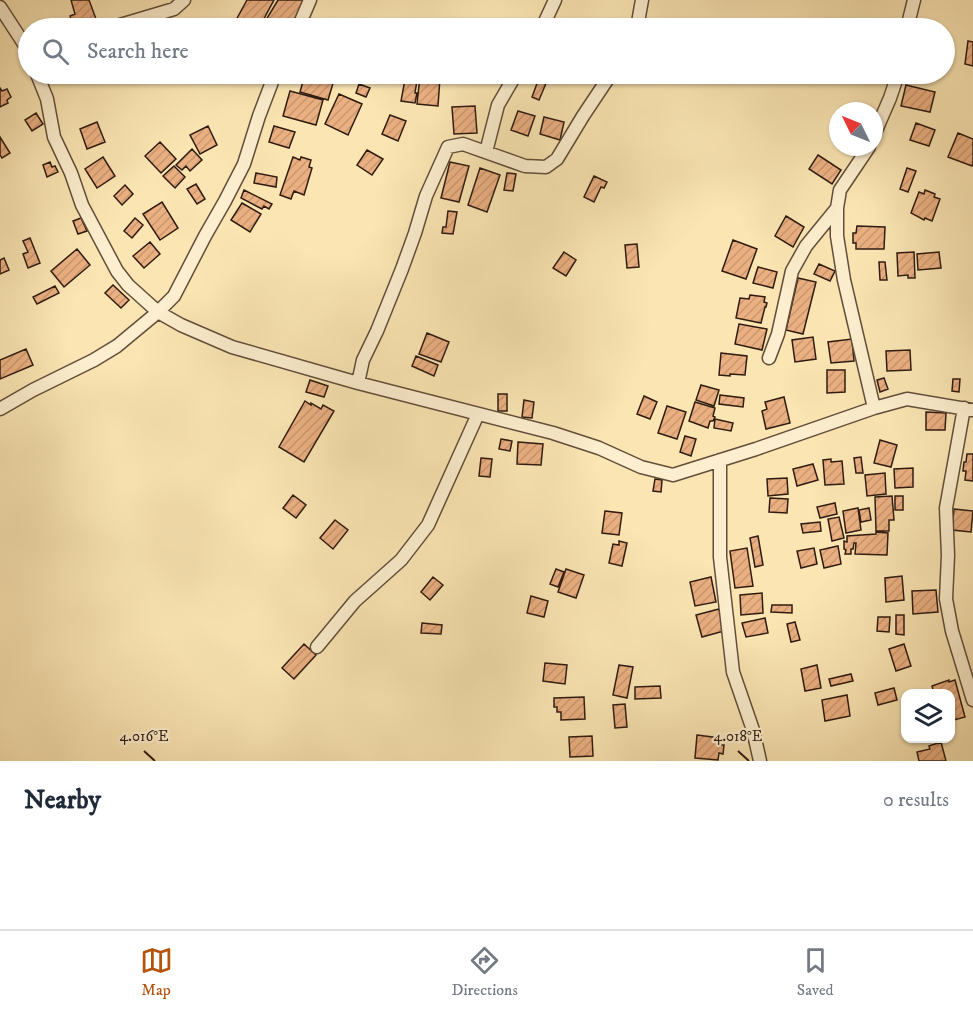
<!DOCTYPE html>
<html lang="en">
<head>
<meta charset="utf-8">
<style>
  body { margin:0; font-family:"IM FELL DW Pica",serif; background:#f2f2f3; color:#1f2937 }
  .controls { position:absolute; right:18px; bottom:18px; display:grid; overflow:hidden; border-radius:12px; box-shadow:0 2px 4px #0004 }
  .controls button { width:54px; height:54px; display:grid; place-items:center; padding:0; border:0; border-bottom:2px solid #e0e1e3; background:#fff; color:#1f2937; font:30px sans-serif }
  .compass { position:absolute; left:829px; top:102px; width:54px; height:54px; border-radius:50%; background:#fff; box-shadow:0 2px 4px #0004; rotate:313deg }
  .list { margin:0; padding:0; list-style:none }
  h2 { display:flex; justify-content:space-between; align-items:center; height:78px; margin:0; padding:0 24px; font-size:26px }
  h2 small { font-size:20px; font-weight:400; color:#747a83 }
  .icon { flex:none; width:33px; height:33px; fill:none; stroke:currentColor; stroke-width:2; stroke-linecap:round; stroke-linejoin:round }
  .map { position:relative; flex:none; width:973px; height:761px; overflow:hidden }
  .search { position:absolute; background:#fff; box-shadow:0 2px 4px #0004; left:18px; right:18px; top:18px; height:66px; display:flex; align-items:center; gap:15px; box-sizing:border-box; padding:0 21px; border-radius:33px; color:#747a83; font-size:22px }
  .sheet { height:168px; background:#fff }
  nav { display:flex; justify-content:space-around; align-items:center; box-sizing:border-box; height:84px; border-top:2px solid #e0e1e3; background:#fff; font-size:16px; color:#747a83 }
  nav a { display:grid; justify-items:center; gap:3px }
  nav .on { color:#b45309 }
  .map>svg:first-child { display:block }
  .building { fill:url(#building-hatch); stroke:#301b11; stroke-width:1.5 }
  .lines { fill:none; stroke-linecap:round; stroke-linejoin:round }
  .street-casing { stroke:#624e3a; stroke-width:15 }
  .street { stroke:#fceece; stroke-width:12 }
  .ticks { fill:none; stroke:#301b11; stroke-width:2 }
  .ticks-label { font-size:15px; text-anchor:middle; fill:#301b11; stroke:#fceece; stroke-width:4.5; stroke-linejoin:round; paint-order:stroke }
</style>
</head>
<body>
<div class="map">
<svg width="973" height="761" viewBox="0 0 973 761">
  <defs>
    <pattern id="building-hatch" width="6" height="6" patternUnits="userSpaceOnUse" patternTransform="scale(1.5)"><rect width="6" height="6" fill="#ebb082"/><path d="M-1 1l2-2M0 6l6-6M5 7l2-2" fill="none" stroke="#ca976f"/></pattern>
  </defs>
  <rect width="100%" height="100%" fill="#fae5b3"/>
  <filter id="stains"><feTurbulence type="fractalNoise" baseFrequency=".00333" numOctaves="4"/><feColorMatrix values="0 0 0 0 .2 0 0 0 0 .09 0 0 0 0 .02 0 0 0 .5 -.17"/></filter>
  <radialGradient id="worn" r=".72"><stop offset=".6" stop-color="#630" stop-opacity="0"/><stop offset="1" stop-color="#630" stop-opacity=".3"/></radialGradient>
  <!-- building -->
  <path class="building" d="M71,0h18l7,19 -17,6 -1,-3 -6,1 -2,-7 5,-2z
    M247,0h27l-15,28h-11l-13,-6z
    M278,0h28l-17,28h-10l-13,-8z
    M968,41l5,1v24l-8,-2z
    M305,74h6l23,6 -6,20 -28,-8z
    M406,74h12l-3,19h2l-2,10 -14,-2z
    M420,76l20,2 -2,28 -21,-2z
    M539,78l8,3 -8,19 -7,-3z
    M359,84l11,4 -4,9 -10,-4z
    M906,85l29,7 -5,20 -29,-6z
    M0,88l2,3 5,-2 4,8 -4,3 1,3 -8,4z
    M290,91l33,9 -7,25 -33,-9z
    M339,94l23,10 -14,31 -23,-11z
    M475,106l2,27 -23,1 -2,-27z
    M518,111l17,5 -7,20 -17,-6z
    M36,113l7,11 -11,7 -7,-11z
    M390,115l16,6 -8,20 -16,-7z
    M544,117l20,5 -4,18 -20,-6z
    M97,122l8,20 -18,7 -7,-20z
    M916,123l19,7 -6,16 -19,-6z
    M208,126l9,19 -17,9 -10,-19z
    M274,126l21,6 -6,16 -20,-6z
    M958,133l15,6v24l-1,3 -24,-9z
    M0,137l10,16 -8,5 -2,-3z
    M160,142l16,17 -15,14 -16,-17z
    M192,149l10,11 -12,11 -4,-5 -4,4 -6,-5z
    M367,150l16,9 -11,16 -15,-10z
    M818,155l23,15 -9,14 -23,-15z
    M103,157l12,19 -18,12 -12,-19z
    M293,157l7,3 1,-3 10,3 -2,7 3,1 -8,27 -10,-4 -3,8 -11,-4z
    M50,162l2,5 3,-1 3,6 -11,5 -4,-12z
    M450,162l19,4 -10,36 -18,-4z
    M174,166l11,11 -10,11 -12,-12z
    M480,168l20,7 -13,37 -19,-7z
    M907,168l9,3 -8,21 -8,-3z
    M256,173l21,4 -1,10 -22,-4z
    M507,173l9,1 -3,17 -9,-1z
    M594,176l13,6 -3,6 -3,-1 -7,15 -10,-5z
    M196,184l9,15 -8,5 -10,-15z
    M125,185l8,9 -11,11 -8,-9z
    M244,190l28,14 -3,5 -5,-3 -2,3 -21,-11z
    M925,190l10,4 -1,3 6,2 -8,22 -7,-3 -1,2 -13,-7 8,-21 5,2z
    M162,202l16,26 -18,12 -17,-26z
    M242,203l19,11 -11,18 -19,-12z
    M448,211l9,1 -4,22 -11,-1 1,-6h3z
    M786,216l18,11 -11,20 -18,-11z
    M81,218l6,13 -9,3 -5,-13z
    M135,218l8,7 -11,13 -8,-7z
    M857,226l28,1 -1,22h-28v-6h-3v-10h3z
    M30,238l10,25 -12,5 -5,-14 5,-2 -5,-11z
    M733,240l24,9 -11,30 -24,-8z
    M150,242l10,12 -16,14 -11,-12z
    M637,244l2,23 -12,1 -2,-23z
    M77,249l13,16 -26,22 -13,-16z
    M564,252l12,8 -10,16 -13,-8z
    M914,252l1,26h-7v-3l-10,1 -1,-23z
    M939,252l2,16 -23,2 -1,-16z
    M4,258l5,12 -9,4v-14z
    M879,262h6l2,18h-7z
    M819,264l16,7 -5,10 -16,-7z
    M758,267l19,5 -4,16 -20,-5z
    M798,278l18,4 -13,52 -17,-4z
    M113,285l16,15 -8,8 -16,-15z
    M55,286l4,7 -22,11 -4,-7z
    M750,295l15,2 -1,5 3,1 -1,4h-1l-4,16 -25,-5 4,-20 9,1z
    M739,324l28,5 -5,21 -27,-6z
    M427,333l22,9 -8,20 -22,-8z
    M813,337l3,22 -21,3 -3,-22z
    M852,339l2,22 -23,2 -3,-21z
    M26,349l7,16 -33,14v-19z
    M910,350l1,20 -24,1 -1,-20z
    M721,353l26,3 -2,19 -15,-1v2l-11,-1z
    M416,356l22,9 -4,11 -22,-10z
    M827,370h18v22l-18,1z
    M884,378l4,11 -8,3 -3,-12z
    M953,379h7l-1,13 -7,-1z
    M310,380l18,6 -4,11 -18,-5z
    M701,385l18,5 -5,16 -18,-6z
    M498,394h9v17h-9z
    M720,395l24,3 -1,9 -24,-3z
    M644,396l13,6 -7,17 -13,-5z
    M784,397l6,26 -24,6 -4,-18 5,-2 -2,-7z
    M524,400l10,2 -2,16 -10,-1z
    M305,401l6,4v-2l10,6 2,-4 11,6 -30,51 -25,-15z
    M695,402l20,6 -2,8 2,1 -2,4h-3l-2,7 -19,-7z
    M667,406l19,6 -9,27 -19,-6z
    M926,412l20,1 -1,17h-19z
    M715,419l18,4 -2,8 -17,-3z
    M685,436l11,3 -5,17 -11,-4z
    M501,439l11,2 -2,10 -11,-2z
    M880,440l17,5 -6,22 -17,-4z
    M518,442l25,2 -2,21 -24,-1z
    M967,454h6v27l-8,-1 1,-9h-3l1,-9h2z
    M861,457l2,16h-7l-2,-15z
    M481,458l11,1 -2,18 -11,-1z
    M831,459v3l11,-1 2,23 -19,1 -2,-25z
    M813,464l5,16 -21,6 -4,-17z
    M913,468v19l-18,1 -1,-19z
    M885,473l1,21 -19,2 -2,-21z
    M787,478l1,16 -20,2 -1,-17z
    M655,479l7,1 -1,12 -8,-1z
    M293,495l13,10 -10,13 -13,-10z
    M892,496l2,24h-5v11h-13l-1,-34z
    M895,496h8v14h-8z
    M770,498l18,1 -1,14 -18,-1z
    M835,503l2,11 -17,4 -3,-11z
    M858,508l3,22 -15,3 -3,-22z
    M869,508l2,12 -10,2 -2,-12z
    M954,509l19,2 -2,21 -19,-2z
    M605,511l17,2 -3,22 -17,-2z
    M839,517l5,21 -12,3 -4,-22z
    M335,520l13,10 -15,19 -13,-11z
    M820,522l1,9 -18,2 -2,-9z
    M876,532l12,1 -1,22 -32,-1 1,-11h-2l-1,6h-2v5h-6l1,-4 -2,-1v-8l3,1v-6l29,-2z
    M758,536l5,29 -8,2 -5,-29z
    M619,541l8,2 -5,23 -13,-3 4,-19 6,1z
    M838,546l3,18 -17,4 -4,-18z
    M747,548l6,38 -18,2 -5,-37z
    M814,548l3,16 -16,4 -4,-17z
    M556,569l8,3 -6,15 -8,-3z
    M566,569l18,6 -8,23 -18,-6z
    M902,576l2,24 -18,2 -1,-24z
    M433,577l10,8 -13,15 -9,-8z
    M711,577l5,25 -21,4 -5,-24z
    M936,590l2,22 -25,2 -1,-23z
    M762,593l1,20 -22,2 -1,-20z
    M531,596l17,5 -4,16 -17,-4z
    M772,605h20v8l-21,-1z
    M719,609l5,22 -22,6 -6,-22z
    M896,615h8v20l-8,-1z
    M878,617h12l-1,15 -12,-1z
    M765,618l3,15 -22,4 -4,-14z
    M795,622l5,18 -9,2 -4,-18z
    M422,623l20,2 -1,9 -20,-1z
    M304,644l12,11 -22,24 -12,-11z
    M904,644l7,22 -15,5 -7,-22z
    M545,663l22,2 -2,19 -22,-3z
    M619,665l14,2 -6,31 -14,-3z
    M817,665l4,23 -16,3 -4,-22z
    M851,674l2,7 -22,5 -2,-7z
    M949,680v2l6,-2 10,37 -15,4v-27h-16l-2,-8z
    M660,686l1,12 -26,1v-12z
    M894,688l3,12 -19,5 -3,-12z
    M847,695l3,21 -25,5 -3,-21z
    M584,697l1,22 -24,1v-8h-4v-5h-3v-9z
    M625,704l2,23 -12,1 -2,-23z
    M697,735l23,3 -1,7h5l-1,9 -4,-1 -1,7 -23,-2z
    M592,736l1,20 -23,1 -1,-20z
    M941,742l5,19h-27l-2,-9 13,-3 -1,-3z"/>
  <g class="lines">
    <defs>
      <path id="street" d="M0,7l28,43
        M110,28l64,-19 10,-9
        M298,28l12,-28
        M542,28l13,-28
        M637,28l5,-28
        M907,28l7,-28
        M37,74l10,25 7,38 17,36 11,32 35,66 11,14 30,27 23,13 51,22 126,36 195,50 46,15 42,19 32,8 83,-26 118,-41 33,-9 66,11
        M874,135l16,-37 8,-24
        M869,147l-29,43 -3,18v28l7,44 30,128
        M486,152l12,-47 18,-31
        M769,358l9,-24 14,-63 14,-25 31,-38
        M358,383l5,-23 14,-29 25,-62 13,-36 11,-37 22,-49 15,-3 62,22 21,1 11,-8 26,-43 28,-42
        M964,408l-18,100 2,47 -2,44 6,32 21,69
        M0,409l33,-19 61,-30 23,-14 41,-34 16,-16 31,-60 20,-35 19,-37 15,-48 16,-42
        M720,460v97l13,115 20,58 7,31
        M317,647l38,-46 46,-41 27,-35 50,-111"/>
    </defs>
    <!-- street casing -->
    <use href="#street" class="street-casing"/>
    <!-- street -->
    <use href="#street" class="street"/>
  </g>
  <!-- ticks -->
  <path class="ticks" d="M144,751l11,10M738,751l11,10"/>
  <g class="ticks-label">
    <text x="144" y="741">4.016°E</text>
    <text x="738" y="741">4.018°E</text>
  </g>
  <rect width="100%" height="100%" filter="url(#stains)"/>
  <rect width="100%" height="100%" fill="url(#worn)"/>
</svg>
<div class="controls">
<button><svg class="icon" aria-label="layers" viewBox="0 0 24 24"><path d="M12 4l9 5-9 5-9-5zM3 14l9 5 9-5"/></svg></button>
</div>
<svg class="compass" viewBox="-18 -18 36 36"><path d="M0-13l5 13h-10z" fill="#e53935"/><path d="M0 13l5-13h-10z" fill="#747a83"/></svg>
<div class="search"><svg class="icon" aria-label="search" viewBox="0 0 24 24"><circle cx="10" cy="10" r="6"/><path d="M15 15l6 6"/></svg>Search here</div>
</div>
<section class="sheet">
<h2>Nearby<small>0 results</small></h2>
<ul class="list">
</ul>
</section>
<nav>
<a class="on"><svg class="icon" aria-label="map" viewBox="0 0 24 24"><path d="M3 6l6-2 6 2 6-2v14l-6 2-6-2-6 2zM9 4v14M15 6v14"/></svg>Map</a>
<a><svg class="icon" aria-label="directions" viewBox="0 0 24 24"><path d="M12 3l9 9-9 9-9-9zM9 14v-3h6M13 9l2 2-2 2"/></svg>Directions</a>
<a><svg class="icon" aria-label="saved" viewBox="0 0 24 24"><path d="M7 4h10v16l-5-4-5 4z"/></svg>Saved</a>
</nav>
</body>
</html>
